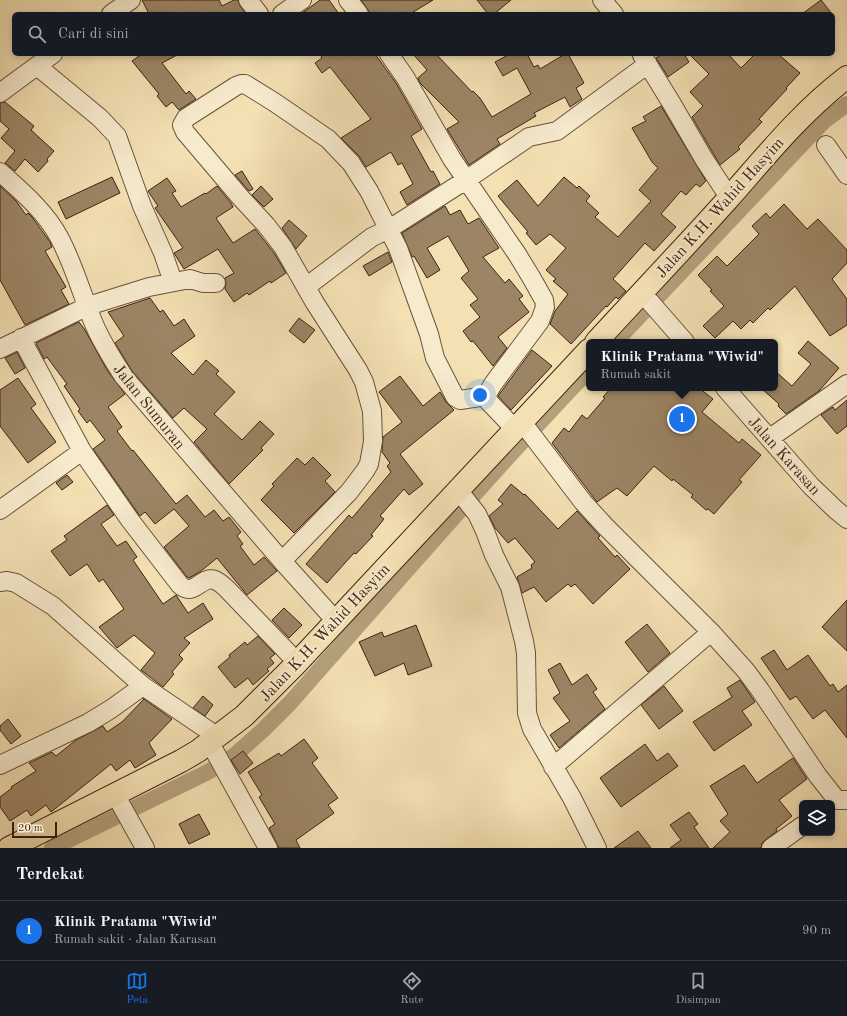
<!DOCTYPE html>
<html lang="id">
<head>
<meta charset="utf-8">
<style>
  body { margin:0; font-family:"Old Standard TT",serif; background:#20242c; color:#f1f3f6 }
  .controls { position:absolute; right:12px; bottom:12px; display:grid; overflow:hidden; border-radius:6px; box-shadow:0 2px 6px #0003 }
  .controls button { width:36px; height:36px; display:grid; place-items:center; padding:0; border:0; border-bottom:1px solid #363941; background:#171b24; color:#f1f3f6; font:20px sans-serif }
  .scale { position:absolute; left:12px; bottom:10px; width:45px; box-sizing:border-box; padding-left:4px; border:2px solid #3e2310; border-top:0; font-size:11px; line-height:14px; white-space:nowrap; color:#3e2310; -webkit-text-stroke:3px #f7ebce; paint-order:stroke }
  .you { position:absolute; left:480px; top:395px; width:14px; height:14px; margin:-10px; border:3px solid #fff; border-radius:50%; background:#1a73e8; box-shadow:0 0 0 6px #1a73e833 }
  .badge { display:grid; place-items:center; width:26px; height:26px; border-radius:50%; background:#1a73e8; color:#fff; font-size:13px; font-weight:700 }
  .pin { position:absolute; translate:-50% -50%; border:2px solid #fff; box-shadow:0 1px 4px #0006 }
  .popup { position:absolute; left:586px; top:339px; width:192px; height:52px; box-sizing:border-box; display:grid; place-content:center; border-radius:6px; background:#171b24; filter:drop-shadow(0 1px 3px #0005); font-size:13px; white-space:nowrap; color:#9ea1a6 }
  .popup b { font-size:15px; color:#f1f3f6 }
  .popup::after { content:''; position:absolute; left:50%; top:100%; margin-left:-8px; border:8px solid transparent; border-top-color:#171b24 }
  .list { margin:0; padding:0; list-style:none }
  h2 { display:flex; justify-content:space-between; align-items:center; height:52px; margin:0; padding:0 16px; font-size:17px }
  h2 small { font-size:13px; font-weight:400; color:#9ea1a6 }
  .list li { display:grid; grid-template-columns:26px 1fr auto; gap:12px; align-items:center; box-sizing:border-box; height:60px; padding:0 16px; border-top:1px solid #363941 }
  .list b { display:block; font-size:15px; white-space:nowrap }
  .list p { margin:0; font-size:13px; white-space:nowrap; color:#9ea1a6 }
  .list em { font-size:13px; font-style:normal; color:#9ea1a6 }
  .icon { flex:none; width:22px; height:22px; fill:none; stroke:currentColor; stroke-width:2; stroke-linecap:round; stroke-linejoin:round }
  .map { position:relative; flex:none; width:847px; height:848px; overflow:hidden }
  .search { position:absolute; background:#171b24; box-shadow:0 2px 6px #0003; left:12px; right:12px; top:12px; height:44px; display:flex; align-items:center; gap:10px; box-sizing:border-box; padding:0 14px; border-radius:6px; color:#9ea1a6; font-size:15px }
  .sheet { height:112px; background:#171b24 }
  nav { display:flex; justify-content:space-around; align-items:center; box-sizing:border-box; height:56px; border-top:1px solid #363941; background:#171b24; font-size:11px; color:#9ea1a6 }
  nav a { display:grid; justify-items:center; gap:2px }
  nav .on { color:#1a73e8 }
  .map>svg:first-child { display:block }
  .lines { fill:none; stroke-linecap:round; stroke-linejoin:round }
  .canal { stroke:#b5a07c; stroke-width:16 }
  .building { fill:#9c8565; stroke:#3e2310 }
  .minor-casing { stroke:#6b5239; stroke-width:20 }
  .major-casing { stroke:#3e2310; stroke-width:24 }
  .minor { stroke:#f7ebce; stroke-width:18 }
  .major { stroke:#f3e0b3; stroke-width:22 }
  .labels { text-anchor:middle; stroke-width:4; stroke-linejoin:round; paint-order:stroke }
  .street-label { font-size:16px; fill:#3e2310; stroke:#f7ebce }
</style>
</head>
<body>
<div class="map">
<svg width="847" height="848" viewBox="0 0 847 848">
  <rect width="100%" height="100%" fill="#f3e0b3"/>
  <filter id="stains"><feTurbulence type="fractalNoise" baseFrequency=".005" numOctaves="4"/><feColorMatrix values="0 0 0 0 .2 0 0 0 0 .09 0 0 0 0 .02 0 0 0 .5 -.17"/></filter>
  <radialGradient id="worn" r=".72"><stop offset=".6" stop-color="#630" stop-opacity="0"/><stop offset="1" stop-color="#630" stop-opacity=".3"/></radialGradient>
  <g class="lines">
    <!-- canal -->
    <path class="canal" d="M615,342l209,-221 23,-17
      M52,848l156,-76 27,-17 28,-25 27,-27c99,-112 196,-225 299,-333"/>
  </g>
  <!-- building -->
  <path class="building" d="M142,0h77l3,6 12,-6h4l2,6 6,8h-97z
    M320,0h9l10,14h-38z
    M361,0h72l-23,14h-39z
    M477,0h34l-17,14h-6z
    M821,0l11,14h-30z
    M142,54h37l-17,9 24,31 3,-3 7,8 -17,11 -7,-8 -6,5 -9,-11 2,-2 -27,-33z
    M320,54h55l21,29 26,46 -11,7 20,36 2,-1 7,13 -33,21 -7,-13 13,-8 -11,-21 -4,2 -7,-13 -25,15 -7,-11 -18,-18 30,-19 -41,-52 -8,6 -7,-10 7,-5z
    M413,54h23l36,38 1,-1 7,7 12,19 39,-23 -14,-26 -14,8 -8,-14 15,-8h17l7,13 4,-2 2,4 25,-15h3l16,29 -8,5 6,11 -12,8 -5,-10 -31,16 2,3 -39,23 3,5 -31,21 -22,-36 12,-7 -39,-39 -2,-5 9,-8z
    M662,54h22l5,8 -21,15 -12,-19z
    M689,54h39l13,14 14,-14h23l22,19 -14,15 1,1 -28,30 3,3 -24,25 2,2 -20,16 -28,-48 11,-11 -13,-14 19,-18z
    M5,102l29,24 -3,4 23,21 -7,8 1,2 -10,11 -13,-13 -10,12 -10,-8 10,-12 -14,-13 8,-9 -9,-8v-18z
    M661,106l45,75 -6,6 -4,-3 -10,11 -5,-4 -20,23 15,13 -22,24 -9,-8 -32,36 13,12 -8,8 -2,-2 -9,10 -1,-1 -35,38 -21,-20 5,-13 13,-17 -15,-13 3,-2 -10,-9 20,-22 -16,-14 -14,11 -10,-12 2,-1 -30,-36 19,-16 21,26 26,-29 13,11 2,-2 11,10 -4,5 13,12 -4,4 23,20 33,-36 -12,-11 19,-22 -6,-6 -20,-34 14,-7 -3,-4z
    M242,171l11,18 -4,2 -14,-16z
    M112,177l8,16 -54,26 -8,-17z
    M167,178l9,13 -4,2 9,14 24,-14 1,1 11,-8 14,17 2,4 -17,11 17,25 22,-14 19,24 12,20 -15,10 -1,-2 -21,14 -2,-2 -13,9 -9,-13 1,-6 -1,-5 9,-5 -16,-24 -34,20 -10,-16 9,-5 -28,-40 3,-2 -10,-15z
    M0,186l16,15 10,14 2,-2 4,4 18,25 2,5 -7,4 21,36 -5,3 8,14 -44,21 -25,-45z
    M261,186l12,13 -9,8 -12,-12z
    M784,204l23,25 11,-10 29,31v13l-15,16 15,20v26l-17,11 -35,-50 -25,24 -2,-2 -15,15 -3,-3 -9,9 -8,-8 -18,17 -12,-12 21,-20 -14,-15 2,-1 -14,-15 19,-19 10,10 32,-32 -7,-8 14,-13 4,5z
    M445,206l5,9 10,-5 8,14 11,-6 20,30 -16,9 22,26 4,-4 14,17 -4,3 10,13 -31,25 9,11 -14,18 -20,-25 -2,1 -8,-11 17,-14 -10,-12 8,-6 -17,-21 8,-7 -21,-35 -21,12 13,22 -13,8 -13,-22 -2,1 -10,-24z
    M289,220l18,16 -11,13 -14,-21z
    M388,252l4,10 -23,14 -6,-10z
    M150,298l10,14 3,-2 11,16 10,-7 11,17 -24,17 22,22 13,-15 13,11 -3,3 19,18 -21,22 28,26 18,-19 14,13 -13,14 2,2 -34,34 -35,-42 13,-13 -23,-21 -11,10 -41,-47 -17,-28 9,-7 -16,-24z
    M299,318l16,12 -11,13 -15,-12z
    M79,322l6,8 22,40 18,24 -17,13 14,20 -5,4 15,20 1,-1 43,54 11,-9 18,22 9,-7 9,11 6,-4 12,15 -4,4 6,8 -3,2 14,19 10,-8 13,14 -30,24 -30,-37 -16,13 -12,7 -2,-1 -23,-30 25,-21 -15,-17 -19,15 -10,-12 -5,4 -47,-67 12,-9 -15,-20 -3,3 -9,-12 2,-2 -16,-23 3,-2 -20,-27 -3,2 -8,-16z
    M808,341l31,27 -20,23 -33,23 -8,-8 1,-2 -18,-16h14v-17l17,15 19,-22 -13,-11z
    M532,350l20,16 -41,44 -13,-14z
    M17,352l8,16 -10,6 -10,-16z
    M400,376l23,30 17,-14 6,10 8,8 -54,44 23,30 -14,11 -5,-6 -24,27 4,3 -13,16 2,1 -17,18 -2,-1 -27,30 -21,-19 43,-49 3,3 39,-46 -4,-6 3,-3 -8,-11 1,-15 19,-15 -23,-30z
    M18,378l18,26 -5,4 25,34 -28,21 -28,-37v-36z
    M611,388h88l14,11 -11,13 37,31 3,-4 19,16 -22,25 3,2 -28,32 -6,-5 -2,1 -15,-13 2,-2 -20,-16 -1,2 -18,-15 -27,30 -10,-8 -20,14 -45,-59 12,-15 5,4 13,-17 5,4 18,-21 -2,-1z
    M847,400v26l-10,8 -16,-19 12,-8 2,3z
    M313,457l18,18 -6,6 10,11 -41,41 -33,-33 13,-14 -2,-2 25,-26 8,7z
    M67,475l6,7 -11,8 -6,-7z
    M511,484l13,11 1,-1 33,35 19,-18 23,25 -2,2 17,19 2,-2 13,14 -37,35 -18,-20 -4,3 -3,-3 -22,18 -12,-15 -12,6 -5,-16 15,-9 -1,-3 4,-3 -20,-24 -7,5 -13,-15 -6,-12 14,-12 -5,-4z
    M107,505l7,10 -13,9 16,22 9,-5 11,16 -4,3 30,44 13,-9 12,18 15,-10 10,16 -29,19 6,5 -11,12 4,4 -11,13 2,2 -11,13 -22,-17 14,-17 -21,-18 -17,13 -18,-21 25,-18 -21,-30 -4,3 -12,-18 -17,12 -19,-25 16,-11 -3,-4z
    M847,600v51l-25,-24z
    M284,608l18,17 -13,13 -17,-18z
    M647,624l23,29 -22,19 -23,-30z
    M416,625l16,41 -24,9 -4,-12 -29,13 -16,-34 23,-10 2,5z
    M258,636l17,18 -5,4 4,5 -7,6 2,2 -16,14 -5,-7 -13,10 -17,-21 12,-10 -1,-2 16,-13 2,3z
    M774,650l13,20 21,-15 22,31 3,-2 5,8 9,-7v53l-22,-28 -12,9 -17,-23 -6,4 -29,-42z
    M560,663l12,22 15,-11 10,15 -4,3 12,17 -46,39 -9,-13 20,-14 -17,-23 7,-5 -12,-23z
    M740,680l15,22 -13,9 10,14 -38,26 -21,-29 39,-25 -5,-9z
    M664,686l19,25 -24,18 -18,-24z
    M203,696l10,9 -8,11 -12,-8z
    M144,699l28,20 -23,24 7,12 -21,13 -5,-8 -14,11 -5,-7 -60,48 -5,-7 -15,11 -4,-6 -17,11 -10,-14v-10l12,-9 -1,-1 25,-16 -7,-8 23,-11 4,4 20,-16 27,-14 4,6 15,-10z
    M8,719l13,17 -10,8 -11,-14v-4z
    M304,739l14,19 -6,5 26,35 -10,7 6,8 -38,27 4,8h-21l-10,-20 6,-4 -16,-27 3,-2 -14,-23 31,-19 2,3z
    M645,744l12,17 11,-8 10,13 -57,41 -21,-29z
    M243,751l10,12 -13,11 -9,-14z
    M793,758l14,21 -28,21 13,16 -16,13 1,2 -12,9 -3,3 -1,5h-48l17,-16 -10,-11 8,-7 -18,-28 34,-21 13,18z
    M689,812l9,12 -4,3 15,21h-39l11,-8 -11,-15z
    M199,814l11,20 -21,10 -10,-20z
    M638,831l13,17h-37z"/>
  <g class="lines">
    <defs>
      <path id="minor" d="M248,0l11,14
        M348,0l11,14
        M602,0l12,14
        M111,14l20,-14
        M282,14l20,-14
        M389,54l16,23 47,82 65,95 14,23 13,23 1,7 -5,14 -47,63 -7,12 3,6 26,27
        M642,55l30,49 32,55 25,38
        M37,66l63,52 17,18 25,70 21,47 10,29
        M0,93l53,-39
        M826,145l21,30
        M0,172c21,19 45,39 59,65 15,28 23,58 35,87 8,19 19,36 30,53l158,184 53,59
        M306,287l66,-50 17,-8 77,-49 63,-43 28,-6 91,-67
        M640,293l11,10 34,39
        M21,338l61,113 48,69 50,65c14,13 21,-10 35,-5 4,2 8,5 11,8l71,74
        M0,349l88,-43 61,-19 41,-8 13,4h13
        M725,388l86,98 25,24 11,9
        M522,422l61,80 22,24 106,106 35,39 14,19 58,86 19,24h10
        M770,438l77,-54
        M458,490l19,24 8,17 9,24 16,32 14,54 2,12 1,60 5,16 40,69 25,50
        M0,510l82,-59
        M282,561l67,-69 16,-21 4,-7 4,-23 -1,-30 -8,-29 -6,-12 -43,-67 -32,-56 -17,-22 -25,-27 -56,-66 -3,-7 4,-7 50,-32 5,-2h4l29,18 54,37 23,24 18,28 29,57 31,86 6,24 20,39 5,3 26,-4
        M0,582l7,-1 9,2 37,23 90,80 -32,23 -23,14 -88,42
        M143,686l75,51
        M210,743l58,105
        M553,767l158,-135
        M115,794l30,54
        M771,848l31,-22"/>
      <path id="major" d="M596,342c44,-48 89,-95 132,-143 38,-43 73,-87 119,-122
        M9,848l172,-87 17,-10 46,-35 50,-50 295,-316"/>
    </defs>
    <!-- minor casing -->
    <use href="#minor" class="minor-casing"/>
    <!-- major casing -->
    <use href="#major" class="major-casing"/>
    <!-- minor -->
    <use href="#minor" class="minor"/>
    <!-- major -->
    <use href="#major" class="major"/>
  </g>
  <g class="labels">
    <!-- street labels -->
    <g class="street-label">
      <text transform="translate(719 207) rotate(-48)" y="6">Jalan K.H. Wahid Hasyim</text>
      <text transform="translate(150 406) rotate(51)" y="6">Jalan Sumuran</text>
      <text transform="translate(785 455) rotate(48)" y="6">Jalan Karasan</text>
      <text transform="translate(324 632) rotate(-47)" y="6">Jalan K.H. Wahid Hasyim</text>
    </g>
  </g>
  <rect width="100%" height="100%" filter="url(#stains)"/>
  <rect width="100%" height="100%" fill="url(#worn)"/>
</svg>
<div class="controls">
<button><svg class="icon" aria-label="layers" viewBox="0 0 24 24"><path d="M12 4l9 5-9 5-9-5zM3 14l9 5 9-5"/></svg></button>
</div>
<div class="scale">20 m</div>
<div class="you"></div>
<div class="pin badge" style="left:682px;top:419px">1</div>
<div class="popup"><b>Klinik Pratama &quot;Wiwid&quot;</b>Rumah sakit</div>
<div class="search"><svg class="icon" aria-label="search" viewBox="0 0 24 24"><circle cx="10" cy="10" r="6"/><path d="M15 15l6 6"/></svg>Cari di sini</div>
</div>
<section class="sheet">
<h2>Terdekat<small></small></h2>
<ul class="list">
<li><span class="badge">1</span><div><b>Klinik Pratama &quot;Wiwid&quot;</b><p>Rumah sakit · Jalan Karasan</p></div><em>90 m</em></li>
</ul>
</section>
<nav>
<a class="on"><svg class="icon" aria-label="map" viewBox="0 0 24 24"><path d="M3 6l6-2 6 2 6-2v14l-6 2-6-2-6 2zM9 4v14M15 6v14"/></svg>Peta</a>
<a><svg class="icon" aria-label="directions" viewBox="0 0 24 24"><path d="M12 3l9 9-9 9-9-9zM9 14v-3h6M13 9l2 2-2 2"/></svg>Rute</a>
<a><svg class="icon" aria-label="saved" viewBox="0 0 24 24"><path d="M7 4h10v16l-5-4-5 4z"/></svg>Disimpan</a>
</nav>
</body>
</html>
